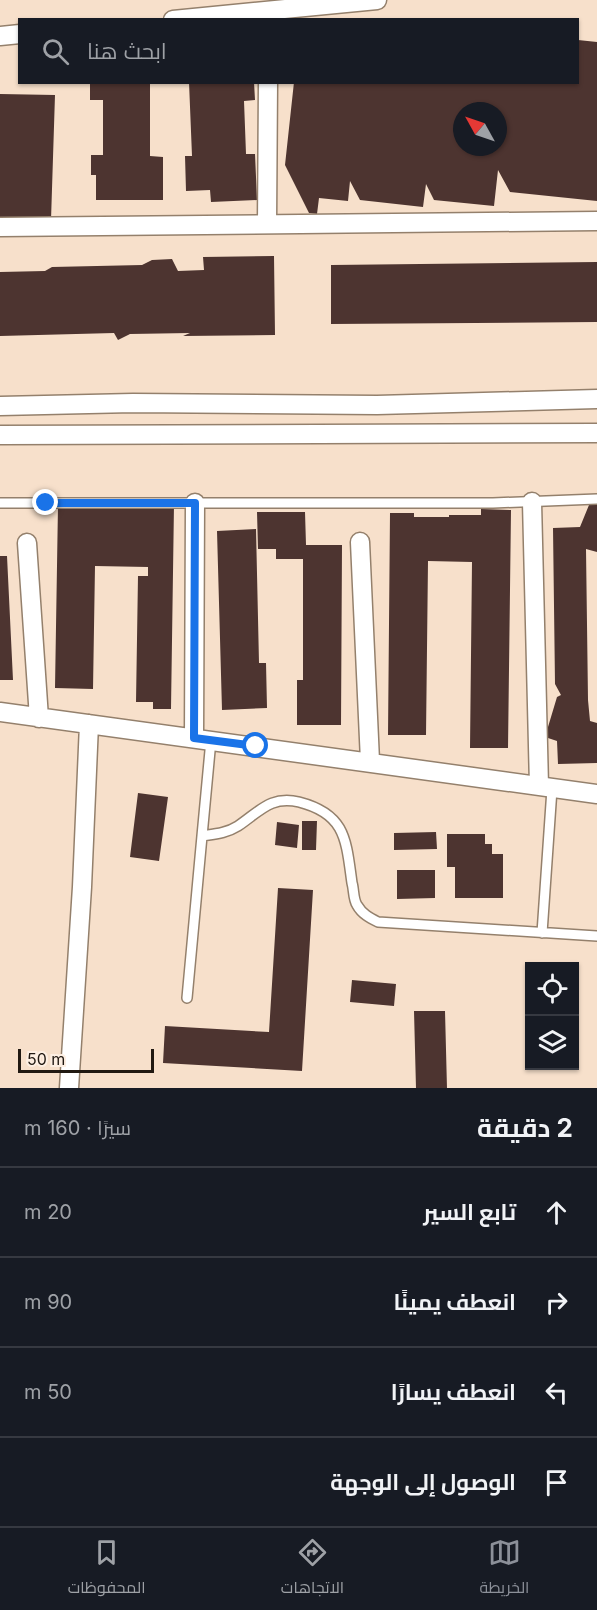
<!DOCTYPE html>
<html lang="ar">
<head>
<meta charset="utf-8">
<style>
  body { margin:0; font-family:Inter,Cairo,sans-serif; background:#20242c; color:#f1f3f6; direction:rtl }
  .controls { position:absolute; right:18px; bottom:18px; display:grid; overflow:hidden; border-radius:0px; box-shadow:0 2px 4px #0004 }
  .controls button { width:54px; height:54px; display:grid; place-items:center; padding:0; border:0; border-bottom:2px solid #363941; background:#171b24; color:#f1f3f6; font:30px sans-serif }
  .compass { position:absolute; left:453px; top:102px; width:54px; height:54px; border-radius:50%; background:#171b24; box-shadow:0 2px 4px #0004; rotate:310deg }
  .scale { position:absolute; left:18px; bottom:15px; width:136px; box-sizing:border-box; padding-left:6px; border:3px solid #211912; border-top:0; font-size:16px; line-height:21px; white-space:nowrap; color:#211912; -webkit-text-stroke:4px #fdefe3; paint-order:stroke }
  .stop { position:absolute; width:18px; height:18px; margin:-14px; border:4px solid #1a73e8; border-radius:50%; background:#fff }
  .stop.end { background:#1a73e8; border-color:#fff; box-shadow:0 2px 6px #0008 }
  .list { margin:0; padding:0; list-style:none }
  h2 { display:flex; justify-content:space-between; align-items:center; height:78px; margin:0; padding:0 24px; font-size:26px }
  h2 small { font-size:20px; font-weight:400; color:#9ea1a6 }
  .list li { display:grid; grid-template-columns:39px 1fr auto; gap:18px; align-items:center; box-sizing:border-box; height:90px; padding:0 24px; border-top:2px solid #363941 }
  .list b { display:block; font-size:22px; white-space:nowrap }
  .list em { font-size:20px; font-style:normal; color:#9ea1a6 }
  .icon { flex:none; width:33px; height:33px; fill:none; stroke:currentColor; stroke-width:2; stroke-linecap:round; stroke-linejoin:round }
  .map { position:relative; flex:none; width:597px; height:1088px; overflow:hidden; direction:ltr }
  .search { position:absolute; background:#171b24; box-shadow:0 2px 4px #0004; left:18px; right:18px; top:18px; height:66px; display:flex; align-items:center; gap:15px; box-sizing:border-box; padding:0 21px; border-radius:0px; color:#9ea1a6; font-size:22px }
  .sheet { height:438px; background:#171b24 }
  nav { display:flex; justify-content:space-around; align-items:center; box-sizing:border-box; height:84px; border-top:2px solid #363941; background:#171b24; font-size:16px; color:#9ea1a6 }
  nav a { display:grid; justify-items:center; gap:3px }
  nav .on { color:#8c9099 }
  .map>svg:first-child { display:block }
  .building { fill:#4d3430; fill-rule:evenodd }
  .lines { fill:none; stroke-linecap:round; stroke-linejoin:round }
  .service-casing { stroke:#94806c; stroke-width:12 }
  .minor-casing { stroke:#94806c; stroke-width:21 }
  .service { stroke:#fff; stroke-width:9 }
  .minor { stroke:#fff; stroke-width:18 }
  .route { stroke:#1a73e8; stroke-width:8 }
</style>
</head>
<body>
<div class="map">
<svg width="597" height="1088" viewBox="0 0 597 1088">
  <rect width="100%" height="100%" fill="#f7e0cb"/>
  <!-- building -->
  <path class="building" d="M578,40l19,2v159l-87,-9 -12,-22 -4,36 -60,-6 -8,-16 -3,23 -63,-7 -10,-19 -2,20 -29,-3 -2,16 -8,-1 -24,-48 9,-83h284zM462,111h36v36h-36z
    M90,82h60v74l13,1v43h-67v-25h-5v-20h12v-55h-13z
    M189,82h65l1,18 -11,1 2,53h9l2,46 -46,2 -1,-12 -24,1 -1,-35h7z
    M0,94l55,1 -4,125 -51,-1z
    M274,256l1,79 -92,1 7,-3 -60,1 -12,6 -4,-7 -114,3v-64l45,-1 7,-4 90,-2 10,-5 20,-1 6,12 26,-1 -1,-13z
    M597,262v60l-266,2v-59z
    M174,504l-3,205h-18v-7h-17l2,-126h10v-9l-53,-1 -2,123 -38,-1 3,-183z
    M589,505h8v47l-11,-3 2,151 2,21 7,2v40l-39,1 -1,-23 -12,-4 12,-40 4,-2 -6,-11 -2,-156 27,-1z
    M481,509l30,1 -3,238h-38l2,-186 -44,-1 -2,174h-38l2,-222h24v4h35v-2h32z
    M257,512h48l1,33h36l-1,180h-44v-45h6v-121h-27v-10h-18z
    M256,529l3,134h7l1,45 -45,2 -5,-179z
    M0,556h7l6,124h-13z
    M138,793l30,4 -9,64 -29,-4z
    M302,821h15l-1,29h-14z
    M277,822l22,3 -2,23 -22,-3z
    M436,832l1,17 -43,1v-17z
    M447,834h38v10h7v10h11v44h-48v-31h-8z
    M397,870h38v28l-38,1z
    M278,888l35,2 -11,181 -139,-8 2,-37 104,6z
    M352,980l44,4 -2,22 -44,-4z
    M414,1011h31l2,77h-31z"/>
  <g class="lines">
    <defs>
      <path id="service" d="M0,503h493l104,-4
        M211,740l-9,96c13,-2 25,-3 36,-10 21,-14 33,-31 61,-24 47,12 47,38 53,81 2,6 1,16 5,22 5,9 13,13 21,17l219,14
        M542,933l10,-144
        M187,998l15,-162"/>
      <path id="minor" d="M173,20l204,-20
        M0,36l20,-2
        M267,224l1,-142
        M0,227l597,-6
        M0,406l133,-3 244,2 220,-6
        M0,435l597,-2
        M532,502l7,284
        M360,542l10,219
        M27,543l12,175
        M0,712l597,82
        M194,738l1,-235
        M69,1088l13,-201 7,-163"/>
    </defs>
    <!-- service casing -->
    <use href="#service" class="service-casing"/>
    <!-- minor casing -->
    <use href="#minor" class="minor-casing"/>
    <!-- service -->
    <use href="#service" class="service"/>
    <!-- minor -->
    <use href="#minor" class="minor"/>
  </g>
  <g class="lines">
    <!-- route -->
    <path class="route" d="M46,503h149l-1,235 62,8"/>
  </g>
</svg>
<div class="controls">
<button><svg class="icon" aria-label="locate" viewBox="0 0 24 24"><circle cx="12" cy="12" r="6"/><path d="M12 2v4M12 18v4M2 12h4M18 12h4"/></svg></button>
<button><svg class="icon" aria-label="layers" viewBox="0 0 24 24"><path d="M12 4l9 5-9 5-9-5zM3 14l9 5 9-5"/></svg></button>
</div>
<svg class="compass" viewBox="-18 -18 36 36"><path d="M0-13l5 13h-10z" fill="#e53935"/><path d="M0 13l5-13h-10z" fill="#9ea1a6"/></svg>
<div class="scale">50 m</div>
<div class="stop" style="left:256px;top:746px"></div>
<div class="stop end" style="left:46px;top:503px"></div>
<div class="search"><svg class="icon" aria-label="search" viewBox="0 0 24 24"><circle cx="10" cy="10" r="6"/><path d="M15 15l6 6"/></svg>ابحث هنا</div>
</div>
<section class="sheet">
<h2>2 دقيقة<small>سيرًا · 160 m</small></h2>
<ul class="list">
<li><svg class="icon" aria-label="ahead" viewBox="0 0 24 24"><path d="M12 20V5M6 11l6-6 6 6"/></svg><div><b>تابع السير</b></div><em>20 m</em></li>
<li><svg class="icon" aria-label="right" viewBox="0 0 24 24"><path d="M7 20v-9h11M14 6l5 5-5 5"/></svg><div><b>انعطف يمينًا</b></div><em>90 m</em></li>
<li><svg class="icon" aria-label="left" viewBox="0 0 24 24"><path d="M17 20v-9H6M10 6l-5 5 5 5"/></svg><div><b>انعطف يسارًا</b></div><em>50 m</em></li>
<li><svg class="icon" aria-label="arrive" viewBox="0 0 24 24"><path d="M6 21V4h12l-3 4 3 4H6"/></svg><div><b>الوصول إلى الوجهة</b></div></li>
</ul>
</section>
<nav>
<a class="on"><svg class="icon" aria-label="map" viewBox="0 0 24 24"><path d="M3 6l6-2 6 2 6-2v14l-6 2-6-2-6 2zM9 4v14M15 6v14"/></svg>الخريطة</a>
<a><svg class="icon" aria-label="directions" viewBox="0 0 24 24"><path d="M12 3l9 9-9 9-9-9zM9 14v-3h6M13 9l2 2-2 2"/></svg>الاتجاهات</a>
<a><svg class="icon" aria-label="saved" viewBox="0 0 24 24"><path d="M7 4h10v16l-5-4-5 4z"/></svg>المحفوظات</a>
</nav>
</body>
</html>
